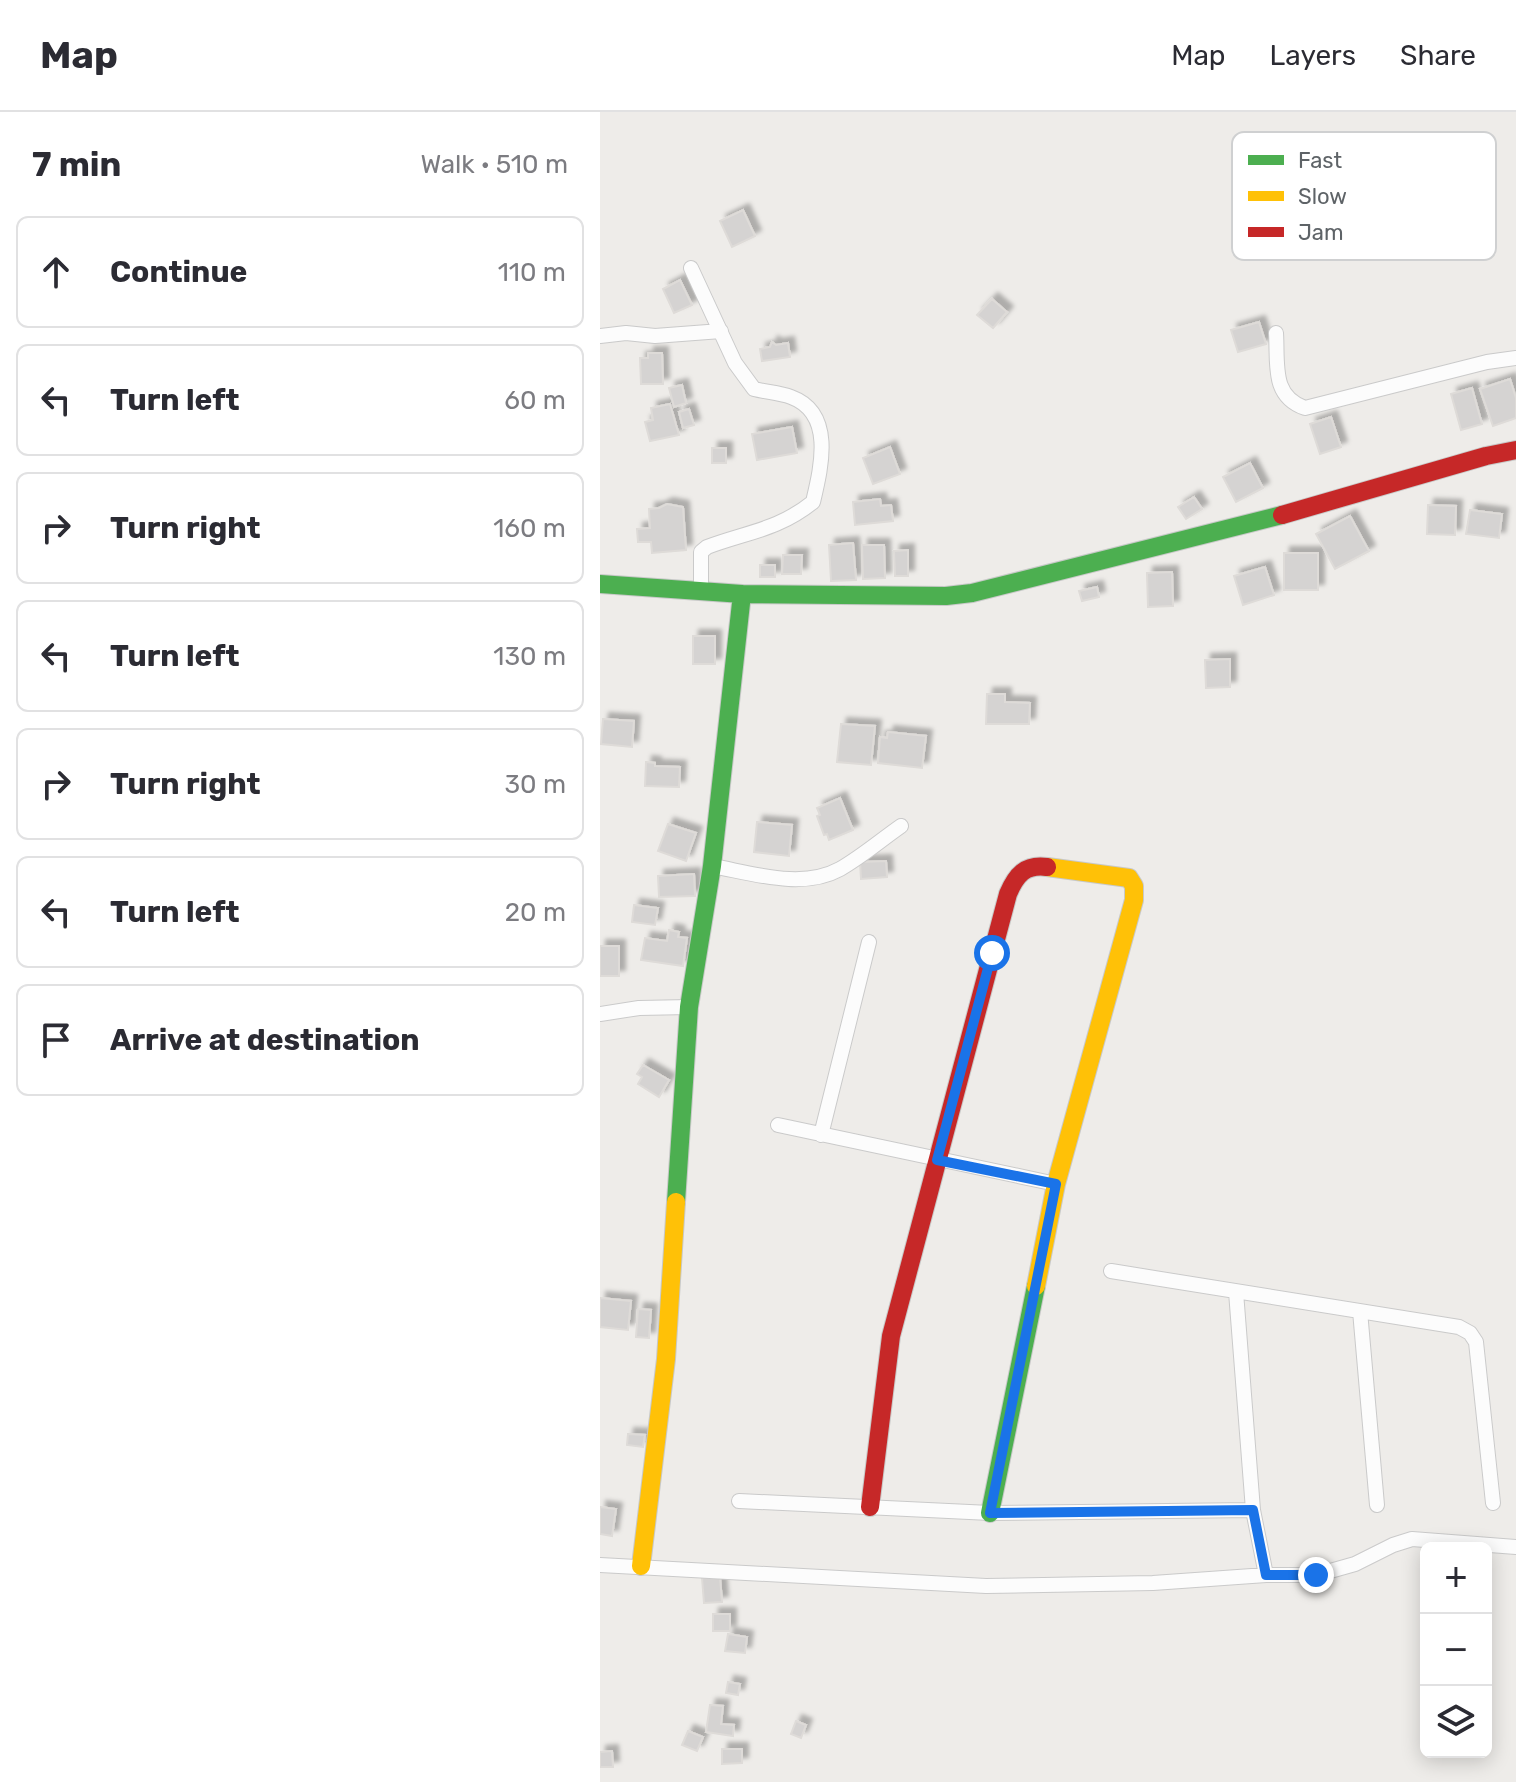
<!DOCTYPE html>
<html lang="en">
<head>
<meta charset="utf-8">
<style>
  body { margin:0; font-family:Rubik,sans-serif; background:#f2f2f3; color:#2b2b33 }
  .controls { position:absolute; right:24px; bottom:24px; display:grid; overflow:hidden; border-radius:12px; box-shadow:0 4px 20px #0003 }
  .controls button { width:72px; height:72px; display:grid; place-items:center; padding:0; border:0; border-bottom:2px solid #e1e1e2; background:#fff; color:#2b2b33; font:40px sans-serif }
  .stop { position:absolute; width:24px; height:24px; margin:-18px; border:6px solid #1a73e8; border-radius:50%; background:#fff }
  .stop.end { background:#1a73e8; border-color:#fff; box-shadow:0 2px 8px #0008 }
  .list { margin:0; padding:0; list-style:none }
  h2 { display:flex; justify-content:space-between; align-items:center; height:104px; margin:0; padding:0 32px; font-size:34px }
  h2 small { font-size:26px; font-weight:400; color:#7c7c81 }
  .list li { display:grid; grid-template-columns:52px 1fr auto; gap:24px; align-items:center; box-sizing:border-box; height:112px; margin:0 16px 16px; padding:0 16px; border:2px solid #e1e1e2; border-radius:12px }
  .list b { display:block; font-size:30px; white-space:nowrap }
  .list em { font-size:26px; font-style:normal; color:#7c7c81 }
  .icon { flex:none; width:44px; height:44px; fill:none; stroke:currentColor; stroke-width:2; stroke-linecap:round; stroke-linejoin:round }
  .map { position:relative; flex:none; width:916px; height:1670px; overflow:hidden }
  header { display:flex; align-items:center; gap:48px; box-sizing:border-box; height:112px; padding:0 40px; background:#fff; border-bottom:2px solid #e1e1e2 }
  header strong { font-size:38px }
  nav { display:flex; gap:44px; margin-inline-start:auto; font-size:28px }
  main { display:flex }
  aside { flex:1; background:#fff }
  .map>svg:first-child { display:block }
  .building { fill:#d5d3d2; stroke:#dedbd8; stroke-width:2; filter:url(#shadow) }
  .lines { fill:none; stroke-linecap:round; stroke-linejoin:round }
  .street-casing { stroke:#cacaca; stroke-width:16 }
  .fast-casing { stroke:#c8c9c8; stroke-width:20 }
  .slow-casing { stroke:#c8c9c8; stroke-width:20 }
  .jam-casing { stroke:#c8c9c8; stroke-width:20 }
  .street { stroke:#fcfcfc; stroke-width:14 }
  .fast { stroke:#4caf50; stroke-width:18 }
  .slow { stroke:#ffc107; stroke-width:18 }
  .jam { stroke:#c62828; stroke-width:18 }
  .route { stroke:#1a73e8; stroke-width:10 }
  .key { fill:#fff; stroke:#cfd0d1; stroke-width:2 }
  .key-label { font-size:22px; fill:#5e6367 }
</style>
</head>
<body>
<header>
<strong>Map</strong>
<nav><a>Map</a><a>Layers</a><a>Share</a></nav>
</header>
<main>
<aside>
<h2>7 min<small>Walk · 510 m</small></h2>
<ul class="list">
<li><svg class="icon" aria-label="ahead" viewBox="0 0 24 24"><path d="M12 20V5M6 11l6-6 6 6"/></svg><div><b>Continue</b></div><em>110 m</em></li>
<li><svg class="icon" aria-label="left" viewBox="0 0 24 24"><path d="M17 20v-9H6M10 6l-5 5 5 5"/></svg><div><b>Turn left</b></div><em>60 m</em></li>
<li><svg class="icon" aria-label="right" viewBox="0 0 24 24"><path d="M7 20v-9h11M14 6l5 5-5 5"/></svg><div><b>Turn right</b></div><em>160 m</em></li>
<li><svg class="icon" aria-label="left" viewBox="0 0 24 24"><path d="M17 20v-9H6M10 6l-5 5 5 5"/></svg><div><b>Turn left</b></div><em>130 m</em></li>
<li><svg class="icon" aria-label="right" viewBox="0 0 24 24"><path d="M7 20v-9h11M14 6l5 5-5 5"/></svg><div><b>Turn right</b></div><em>30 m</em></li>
<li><svg class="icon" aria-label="left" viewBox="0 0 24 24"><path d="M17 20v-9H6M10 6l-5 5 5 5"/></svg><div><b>Turn left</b></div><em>20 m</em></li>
<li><svg class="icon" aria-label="arrive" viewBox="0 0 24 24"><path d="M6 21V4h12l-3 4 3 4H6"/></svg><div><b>Arrive at destination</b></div></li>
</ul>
</aside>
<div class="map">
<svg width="916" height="1670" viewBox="0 0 916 1670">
  <defs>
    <filter id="shadow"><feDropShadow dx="6" dy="-6" stdDeviation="2" flood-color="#0004"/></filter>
  </defs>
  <rect width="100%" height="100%" fill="#eeece9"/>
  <!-- building -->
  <path class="building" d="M143,98l12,26 -23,11 -12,-26z
    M80,168l12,25 -18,8 -11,-24z
    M392,187l15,13 -14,16 -16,-13z
    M659,210l7,22 -28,8 -7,-22z
    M172,230l4,3 12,-2 2,14 -28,4 -2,-12 10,-2z
    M48,241h14l1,31h-22l-1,-26h8z
    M910,267l6,19v20l-23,8 -13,-37z
    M82,273l4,18 -12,4 -5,-19z
    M872,276l10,36 -21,6 -10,-36z
    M70,292l9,31 -29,6 -5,-19 8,-2 -2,-12z
    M89,297l5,16 -11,3 -4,-16z
    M731,305l10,30 -21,7 -10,-30z
    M192,315l5,26 -40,7 -5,-26z
    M290,335l10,27 -27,10 -10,-26z
    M112,336h14v15h-14z
    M650,351l13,25 -27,14 -13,-25z
    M594,385l8,12 -16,10 -8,-12z
    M280,387l1,7 10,-1 2,16 -38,4 -2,-23z
    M67,392l16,3 3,43 -34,3 -1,-11h-13l-1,-13 13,-1 -1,-19 10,-1z
    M828,393l28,1 -1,29 -28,-1z
    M870,398l32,4 -3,24 -33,-4z
    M750,404l19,35 -34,18 -19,-35z
    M253,431l3,37 -25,1 -2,-36z
    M262,433h22l1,33 -22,1z
    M308,438v26h-13l-1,-25z
    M684,441h34v37h-34z
    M183,443h19l-1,19h-19z
    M160,453h15v12h-15z
    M665,455l9,28 -31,10 -9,-29z
    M572,460l1,34 -25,1 -1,-34z
    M497,475l2,10 -17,4 -3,-10z
    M93,524h22v28h-22z
    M630,547v28l-24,1 -1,-28z
    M387,582h18v8l25,1 -1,21h-43z
    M3,607l31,2 -2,26 -31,-3z
    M241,612l34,2 -4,39 -34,-3z
    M288,620l38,4 -4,32 -44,-5 2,-26 7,1z
    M46,650l9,1v3l25,1 -1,20 -34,-1z
    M240,686l13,32 -24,10 -2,-6 -3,1 -7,-19 3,-1 -3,-7z
    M157,710l35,3 -3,31 -35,-4z
    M68,712l28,9 -10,28 -28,-10z
    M286,749l1,16 -26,2 -1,-17z
    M94,762l1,22 -36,1 -1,-21z
    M34,793l24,3 -3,17 -23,-3z
    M69,818l10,2 -1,5 9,1 -4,28 -42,-6 4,-22 22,3z
    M0,834h19v30h-19z
    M43,953l26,15 -10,17 -21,-13 4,-7 -5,-3z
    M0,1186l31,3 -3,29 -28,-3z
    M38,1197l13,1 -2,28 -13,-1z
    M28,1322l17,1 -2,12 -16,-2z
    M0,1395l16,2 -4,27 -12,-2z
    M120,1465l2,25 -18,1 -2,-25z
    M113,1502h17v17h-17z
    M128,1522l19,3 -2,16 -20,-2z
    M128,1570l12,2 -2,11 -12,-2z
    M110,1593l13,1 -2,18 13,1 -1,11 -27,-4z
    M196,1609l10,4 -5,13 -10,-4z
    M88,1619l15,6 -6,14 -15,-6z
    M122,1637h20v14l-20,1z
    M12,1639l1,16h-13v-15z"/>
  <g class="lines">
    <defs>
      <path id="street" d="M91,156l44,95 19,26c12,3 26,4 37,8 44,16 30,71 22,105 -35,28 -66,30 -106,45l-6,5v38
        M676,221c2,31 -5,63 29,75l182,-46 29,-4
        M0,224l26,-3 29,3 66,-5
        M112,754c40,7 90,24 128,3 21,-12 41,-29 61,-43
        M0,902l39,-6 50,-1
        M178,1013l278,59
        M221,1023l48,-193
        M511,1159l348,56 11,6 6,9 17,161
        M636,1180l17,218 13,65
        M760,1199l17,194
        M139,1389l251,12 263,-3
        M0,1453l386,21 167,-3 113,-8h50l39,-11 38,-19 19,-6 104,8"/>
      <path id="fast" d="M0,472l142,10 204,2 26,-3 310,-78
        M76,1090l13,-195 23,-141 30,-272
        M390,1401l46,-227"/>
      <path id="slow" d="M436,1174l20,-102 78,-284v-14l-5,-8 -82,-11
        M41,1454l25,-207 10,-157"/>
      <path id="jam" d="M682,403l204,-59 30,-6
        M270,1395l21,-171 117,-442c8,-19 17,-30 39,-27"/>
    </defs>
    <!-- street casing -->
    <use href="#street" class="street-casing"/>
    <!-- fast casing -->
    <use href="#fast" class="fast-casing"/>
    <!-- slow casing -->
    <use href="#slow" class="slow-casing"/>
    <!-- jam casing -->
    <use href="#jam" class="jam-casing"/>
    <!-- street -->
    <use href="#street" class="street"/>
    <!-- fast -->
    <use href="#fast" class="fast"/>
    <!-- slow -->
    <use href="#slow" class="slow"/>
    <!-- jam -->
    <use href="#jam" class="jam"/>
  </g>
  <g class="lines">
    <!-- route -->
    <path class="route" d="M392,841l-55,207 119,24 -66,329 263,-3 13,65h50"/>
  </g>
  <!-- legend -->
  <rect x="632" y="20" width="264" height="128" rx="12" class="key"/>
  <rect x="648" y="43" width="36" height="10" fill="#4caf50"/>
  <rect x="648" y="79" width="36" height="10" fill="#ffc107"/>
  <rect x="648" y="115" width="36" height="10" fill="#c62828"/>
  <g class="key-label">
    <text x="698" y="56">Fast</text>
    <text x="698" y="92">Slow</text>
    <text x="698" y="128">Jam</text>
  </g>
</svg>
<div class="controls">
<button>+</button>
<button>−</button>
<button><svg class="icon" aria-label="layers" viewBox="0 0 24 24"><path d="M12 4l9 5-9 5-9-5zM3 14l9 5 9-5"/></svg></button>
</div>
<div class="stop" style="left:392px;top:841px"></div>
<div class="stop end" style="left:716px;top:1463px"></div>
</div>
</main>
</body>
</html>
